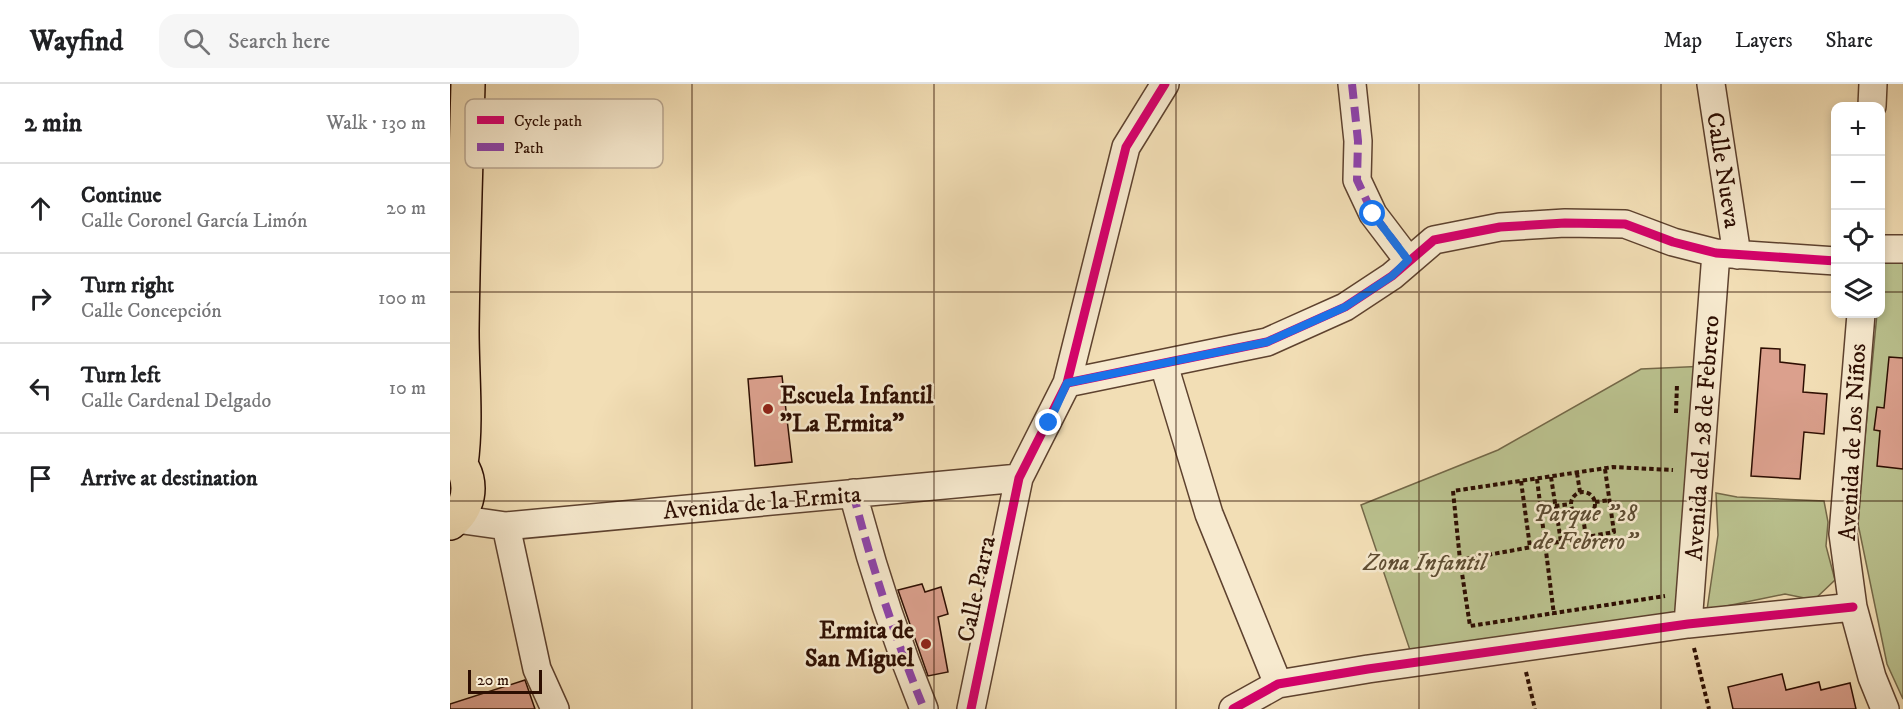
<!DOCTYPE html>
<html lang="en">
<head>
<meta charset="utf-8">
<style>
  body { margin:0; font-family:"IM FELL DW Pica",serif; background:#f6f6f6; color:#202124 }
  .controls { position:absolute; right:18px; top:18px; display:grid; overflow:hidden; border-radius:12px; box-shadow:0 3px 9px #0003 }
  .controls button { width:54px; height:54px; display:grid; place-items:center; padding:0; border:0; border-bottom:2px solid #e0e0e0; background:#fff; color:#202124; font:30px sans-serif }
  .scale { position:absolute; left:18px; bottom:15px; width:74px; box-sizing:border-box; padding-left:6px; border:3px solid #2d0e02; border-top:0; font-size:16px; line-height:21px; white-space:nowrap; color:#2d0e02; -webkit-text-stroke:4px #f7eacf; paint-order:stroke }
  .stop { position:absolute; width:18px; height:18px; margin:-14px; border:4px solid #1a73e8; border-radius:50%; background:#fff }
  .stop.end { background:#1a73e8; border-color:#fff; box-shadow:0 2px 6px #0008 }
  .list { margin:0; padding:0; list-style:none }
  h2 { display:flex; justify-content:space-between; align-items:center; height:78px; margin:0; padding:0 24px; font-size:26px }
  h2 small { font-size:20px; font-weight:400; color:#757577 }
  .list li { display:grid; grid-template-columns:39px 1fr auto; gap:18px; align-items:center; box-sizing:border-box; height:90px; padding:0 24px; border-top:2px solid #e0e0e0 }
  .list b { display:block; font-size:22px; white-space:nowrap }
  .list p { margin:0; font-size:20px; white-space:nowrap; color:#757577 }
  .list em { font-size:20px; font-style:normal; color:#757577 }
  .icon { flex:none; width:33px; height:33px; fill:none; stroke:currentColor; stroke-width:2; stroke-linecap:round; stroke-linejoin:round }
  .map { position:relative; flex:none; width:1453px; height:625px; overflow:hidden }
  header { display:flex; align-items:center; gap:36px; box-sizing:border-box; height:84px; padding:0 30px; background:#fff; border-bottom:2px solid #e0e0e0 }
  header strong { font-size:28px }
  nav { display:flex; gap:33px; margin-inline-start:auto; font-size:21px }
  .search { width:420px; height:54px; background:#f6f6f6; display:flex; align-items:center; gap:15px; box-sizing:border-box; padding:0 21px; border-radius:18px; color:#757577; font-size:22px }
  main { display:flex }
  aside { flex:1; background:#fff }
  .map>svg:first-child { display:block }
  .green { fill:#bac18e; stroke:#746848; stroke-width:1.5 }
  .building { fill:#dba08d; stroke:#2d0e02; stroke-width:1.5 }
  .lines { fill:none; stroke-linecap:round; stroke-linejoin:round }
  .minor-casing { stroke:#5e422f; stroke-width:30 }
  .major-casing { stroke:#2d0e02; stroke-width:36 }
  .path { stroke:#2d0e02; stroke-width:4; stroke-dasharray:4.5 3; stroke-linecap:butt }
  .minor { stroke:#f7eacf; stroke-width:27 }
  .major { stroke:#f2deb5; stroke-width:33 }
  .quiet { stroke:#8e44ad; stroke-width:8; stroke-dasharray:15 8; stroke-linecap:butt }
  .cycleway-casing { stroke:#f7eacf; stroke-width:13 }
  .cycleway { stroke:#d6006c; stroke-width:9 }
  .route { stroke:#1a73e8; stroke-width:8 }
  .grid { fill:none; stroke:#2d0e02; stroke-width:1.5; stroke-opacity:0.55 }
  .poi-dot { fill:#8f2418; stroke:#f7eacf; stroke-width:2 }
  .labels { text-anchor:middle; stroke-width:5; stroke-linejoin:round; paint-order:stroke }
  .street-label { font-size:24px; fill:#2d0e02; stroke:#f7eacf }
  .poi-label { font-size:24px; font-weight:bold; fill:#2d0e02; stroke:#f7eacf; text-anchor:start }
  .park-label { font-size:24px; font-style:italic; fill:#5e4d33; stroke:#f7eacf }
  .key { fill:#f7eacf; stroke:#baa892; stroke-width:1.5 }
  .key-label { font-size:16px; fill:#2d0e02 }
</style>
</head>
<body>
<header>
<strong>Wayfind</strong>
<div class="search"><svg class="icon" aria-label="search" viewBox="0 0 24 24"><circle cx="10" cy="10" r="6"/><path d="M15 15l6 6"/></svg>Search here</div>
<nav><a>Map</a><a>Layers</a><a>Share</a></nav>
</header>
<main>
<aside>
<h2>2 min<small>Walk · 130 m</small></h2>
<ul class="list">
<li><svg class="icon" aria-label="ahead" viewBox="0 0 24 24"><path d="M12 20V5M6 11l6-6 6 6"/></svg><div><b>Continue</b><p>Calle Coronel García Limón</p></div><em>20 m</em></li>
<li><svg class="icon" aria-label="right" viewBox="0 0 24 24"><path d="M7 20v-9h11M14 6l5 5-5 5"/></svg><div><b>Turn right</b><p>Calle Concepción</p></div><em>100 m</em></li>
<li><svg class="icon" aria-label="left" viewBox="0 0 24 24"><path d="M17 20v-9H6M10 6l-5 5 5 5"/></svg><div><b>Turn left</b><p>Calle Cardenal Delgado</p></div><em>10 m</em></li>
<li><svg class="icon" aria-label="arrive" viewBox="0 0 24 24"><path d="M6 21V4h12l-3 4 3 4H6"/></svg><div><b>Arrive at destination</b></div></li>
</ul>
</aside>
<div class="map">
<svg width="1453" height="625" viewBox="0 0 1453 625">
  <rect width="100%" height="100%" fill="#f2deb5"/>
  <filter id="stains"><feTurbulence type="fractalNoise" baseFrequency=".00333" numOctaves="4"/><feColorMatrix values="0 0 0 0 .2 0 0 0 0 .09 0 0 0 0 .02 0 0 0 .5 -.17"/></filter>
  <radialGradient id="worn" r=".72"><stop offset=".6" stop-color="#630" stop-opacity="0"/><stop offset="1" stop-color="#630" stop-opacity=".3"/></radialGradient>
  <!-- green -->
  <path class="green" d="M1453,175v440l-16,-35 -30,-145 20,-205h3l2,-54z
    M1257,282l-19,258 -274,38 -53,-157 137,-55 143,-81z
    M1266,409l21,4 87,4 4,21 -2,24 9,34 -21,20 -29,-6 -78,16 11,-75z"/>
  <!-- building -->
  <path class="building" d="M1311,264l19,1v13l25,3 -2,27 24,2 -3,40 -20,-2 -4,47 -49,-3z
    M1439,273l14,1v111l-26,-3 3,-35 -6,-1 3,-23 7,1z
    M332,292l10,86 -37,4 -7,-87z
    M472,500l3,8 16,-5 7,27 -10,3 10,55 -20,4 -30,-86z
    M1332,590l4,16 33,-8 2,8 29,-7 6,26h-123l-5,-22z
    M75,596l10,29h-85v-5z"/>
  <g class="lines">
    <defs>
      <path id="minor" d="M902,0l6,57 -1,39 16,34 35,46
        M1261,0l26,171
        M1422,22l1,-22
        M1430,165h23
        M1411,230l-18,220 10,73 19,70 13,32
        M714,281l45,149 69,170
        M617,299l200,-41 78,-35 47,-31 42,-36 66,-13 65,-4 60,1 48,18 43,11 120,8
        M403,409c19,74 42,145 71,216
        M6,435l50,7 513,-48
        M56,442l31,143 18,40
        M1238,540l28,-371
        M521,625l48,-231 48,-95 59,-236 39,-63
        M783,625l45,-25 90,-15 320,-45 165,-17"/>
      <path id="major" d="M0,370c24,17 24,51 0,69
        M11,380c6,-42 1,-90 1,-133 1,-82 4,-165 6,-247"/>
    </defs>
    <!-- minor casing -->
    <use href="#minor" class="minor-casing"/>
    <!-- major casing -->
    <use href="#major" class="major-casing"/>
    <!-- path -->
    <path class="path" d="M1226,329l1,-29
      M1155,385l9,63 -154,28 -7,-69 160,-24 60,3
      M1127,389l3,19
      M1101,393l10,65
      M1087,395l17,136
      M1071,397l9,66
      M1121 420a12 12 0 1 1 24 0a12 12 0 1 1-24 0Z
      M1145,418l15,-2
      M1105,422l15,-2
      M1133,433l3,20
      M1010,476l10,66 195,-30
      M1244,564l15,61
      M1076,588l9,37"/>
    <!-- minor -->
    <use href="#minor" class="minor"/>
    <!-- major -->
    <use href="#major" class="major"/>
    <!-- quiet -->
    <path class="quiet" d="M902,0l6,57 -1,39 16,34 35,46
      M403,409c19,74 42,145 71,216"/>
    <defs>
      <path id="cycleway" d="M617,299l200,-41 78,-35 47,-31 42,-36 66,-13 65,-4 60,1 48,18 43,11 120,8
        M521,625l48,-231 48,-95 59,-236 39,-63
        M783,625l45,-25 90,-15 320,-45 165,-17"/>
    </defs>
    <!-- cycleway casing -->
    <use href="#cycleway" class="cycleway-casing"/>
    <!-- cycleway -->
    <use href="#cycleway" class="cycleway"/>
  </g>
  <g class="lines">
    <!-- route -->
    <path class="route" d="M599,339l18,-40 200,-41 78,-35 47,-31 16,-16 -35,-46"/>
  </g>
  <!-- grid -->
  <path class="grid" d="M242,0v625M484,0v625M726,0v625M969,0v625M1211,0v625M0,208h1386M1430,208h23M0,417h1453"/>
  <!-- markers -->
  <g class="poi-dot">
    <circle cx="318" cy="325" r="6"/>
    <circle cx="476" cy="560" r="6"/>
  </g>
  <g class="labels">
    <!-- street labels -->
    <g class="street-label">
      <text transform="translate(1274 86) rotate(81)" y="8">Calle Nueva</text>
      <text transform="translate(1252 354) rotate(-86)" y="8">Avenida del 28 de Febrero</text>
      <text transform="translate(1402 358) rotate(-87)" y="8">Avenida de los Niños</text>
      <text transform="translate(312 418) rotate(-5)" y="8">Avenida de la Ermita</text>
      <text transform="translate(526 505) rotate(-78)" y="8">Calle Parra</text>
    </g>
    <!-- poi labels -->
    <g class="poi-label">
      <text x="330" y="319">Escuela Infantil<tspan x="330" dy="28">"La Ermita"</tspan></text>
      <text x="464" y="554" text-anchor="end">Ermita de<tspan x="464" dy="28">San Miguel</tspan></text>
    </g>
    <!-- park labels -->
    <g class="park-label">
      <text x="1135" y="437">Parque "28<tspan x="1135" dy="28">de Febrero"</tspan></text>
      <text x="975" y="486">Zona Infantil</text>
    </g>
  </g>
  <!-- legend -->
  <rect x="15" y="15" width="198" height="69" rx="9" class="key"/>
  <rect x="27" y="32" width="27" height="8" fill="#d6006c"/>
  <rect x="27" y="59" width="27" height="8" fill="#8e44ad"/>
  <g class="key-label">
    <text x="64" y="42">Cycle path</text>
    <text x="64" y="69">Path</text>
  </g>
  <rect width="100%" height="100%" filter="url(#stains)"/>
  <rect width="100%" height="100%" fill="url(#worn)"/>
</svg>
<div class="controls">
<button>+</button>
<button>−</button>
<button><svg class="icon" aria-label="locate" viewBox="0 0 24 24"><circle cx="12" cy="12" r="6"/><path d="M12 2v4M12 18v4M2 12h4M18 12h4"/></svg></button>
<button><svg class="icon" aria-label="layers" viewBox="0 0 24 24"><path d="M12 4l9 5-9 5-9-5zM3 14l9 5 9-5"/></svg></button>
</div>
<div class="scale">20 m</div>
<div class="stop" style="left:923px;top:130px"></div>
<div class="stop end" style="left:599px;top:339px"></div>
</div>
</main>
</body>
</html>
